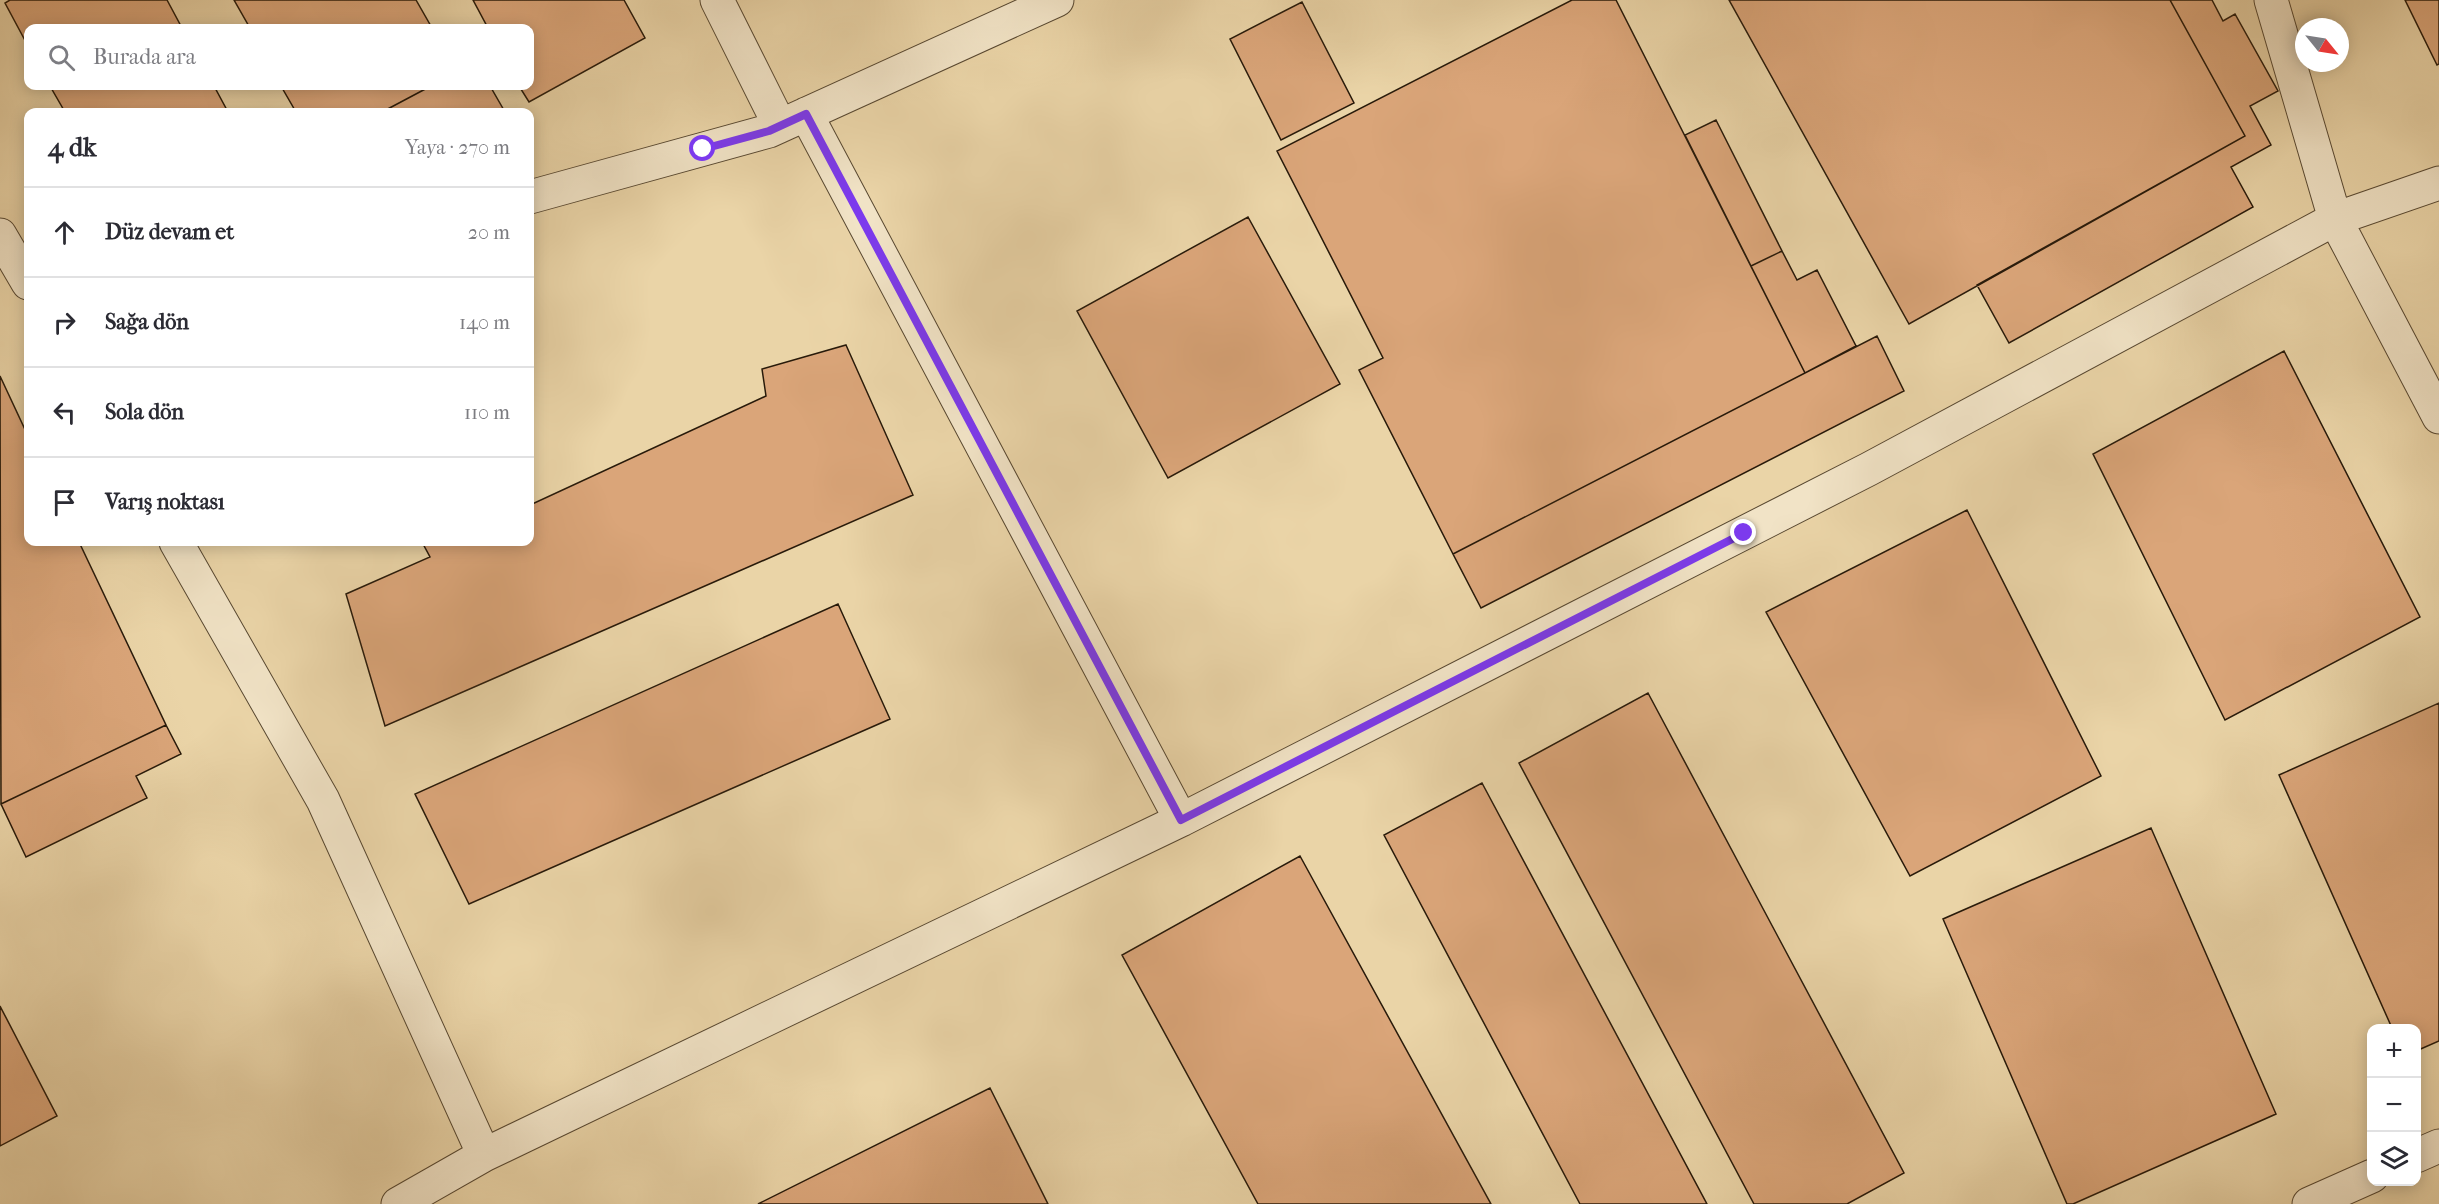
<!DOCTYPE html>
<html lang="tr">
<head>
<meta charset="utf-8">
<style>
  body { margin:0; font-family:"IM FELL French Canon",serif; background:#f7f7f7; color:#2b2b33 }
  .controls { position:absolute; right:18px; bottom:18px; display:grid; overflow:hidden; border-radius:12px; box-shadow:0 3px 15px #0003 }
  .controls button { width:54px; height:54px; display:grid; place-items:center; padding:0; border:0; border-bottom:2px solid #e1e1e2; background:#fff; color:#2b2b33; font:30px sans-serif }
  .compass { position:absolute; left:2295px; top:18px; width:54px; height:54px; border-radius:50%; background:#fff; box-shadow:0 3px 15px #0003; rotate:120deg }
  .stop { position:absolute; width:18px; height:18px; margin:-14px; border:4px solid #7c3aed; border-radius:50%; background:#fff }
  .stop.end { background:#7c3aed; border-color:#fff; box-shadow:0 2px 6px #0008 }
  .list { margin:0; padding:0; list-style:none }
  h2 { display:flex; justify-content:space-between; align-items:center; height:78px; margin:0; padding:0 24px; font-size:26px }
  h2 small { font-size:20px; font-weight:400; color:#7c7c81 }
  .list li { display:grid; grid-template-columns:39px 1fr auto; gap:18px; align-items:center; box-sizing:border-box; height:90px; padding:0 24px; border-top:2px solid #e1e1e2 }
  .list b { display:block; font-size:22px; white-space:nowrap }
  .list em { font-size:20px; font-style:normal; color:#7c7c81 }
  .icon { flex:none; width:33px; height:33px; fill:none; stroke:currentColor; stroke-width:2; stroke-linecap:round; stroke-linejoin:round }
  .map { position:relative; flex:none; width:2439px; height:1204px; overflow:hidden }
  .search { position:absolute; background:#fff; box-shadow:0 3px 15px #0003; left:24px; top:24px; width:510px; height:66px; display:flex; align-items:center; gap:15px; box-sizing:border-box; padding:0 21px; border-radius:12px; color:#7c7c81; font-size:22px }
  .panel { position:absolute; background:#fff; box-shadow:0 3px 15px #0003; left:24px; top:108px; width:510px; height:438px; border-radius:12px }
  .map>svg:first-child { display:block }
  .building { fill:#daa579; stroke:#281a0a; stroke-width:1.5 }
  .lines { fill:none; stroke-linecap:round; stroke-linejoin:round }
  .minor-casing { stroke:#584831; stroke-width:35 }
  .minor { stroke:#f1e3c6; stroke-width:33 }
  .route { stroke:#7c3aed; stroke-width:8 }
</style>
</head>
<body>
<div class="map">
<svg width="2439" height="1204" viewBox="0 0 2439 1204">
  <rect width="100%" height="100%" fill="#ead4a7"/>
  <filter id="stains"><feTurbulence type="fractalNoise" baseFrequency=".00333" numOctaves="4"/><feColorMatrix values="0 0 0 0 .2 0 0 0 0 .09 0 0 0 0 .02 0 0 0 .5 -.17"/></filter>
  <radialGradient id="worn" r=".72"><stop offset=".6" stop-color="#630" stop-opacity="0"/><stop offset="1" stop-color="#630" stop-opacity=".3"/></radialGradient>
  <!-- building -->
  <path class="building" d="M10,0h157l15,28h-154v18l-23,-43z
    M234,0h182l16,28h-182z
    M473,0h151l21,38 -116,64 -10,-16h11v-58h-42z
    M1572,0h44l189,373 -352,181 -94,-184 24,-12 -106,-207z
    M1729,0h441l75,136 -336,188z
    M2170,0h42l11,21 12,-7 43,77 -28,15 21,39 -40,22 22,40 -244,136 -32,-58 268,-149z
    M2405,0h34v64l-2,1z
    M1302,2l52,101 -73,37 -51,-101z
    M50,86h164l14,26h-163z
    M281,86h150l-49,26h-86z
    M431,86h59l15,26h-123z
    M1716,120l66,131 -31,15 -66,-131z
    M1248,217l92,167 -172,94 -91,-167z
    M1782,251l15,29 20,-10 39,76 -51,27 -54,-107z
    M1877,336l27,55 -423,217 -28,-54z
    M846,345l67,150 -528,231 -39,-132 84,-37 -8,-15h108v-37l236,-109 -4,-27z
    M2284,351l136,266 -195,103 -132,-266z
    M0,376l28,60v106h51l87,183 -165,79z
    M1967,510l134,266 -191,100 -144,-264z
    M838,604l52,115 -421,185 -54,-110z
    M1648,693l256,480 -57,31h-93l-235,-441z
    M2439,703v338l-23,10v-23h-24l-113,-253z
    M166,725l15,29 -45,22 11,22 -121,59 -25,-53z
    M1482,783l225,421h-127l-196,-369z
    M2151,828l125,286 -203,90h-6l-124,-285z
    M1300,856l191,348h-233l-136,-249z
    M0,1006l57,110 -57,30z
    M990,1088l58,116h-290z"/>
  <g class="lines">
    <defs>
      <path id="minor" d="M717,0l63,126
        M2271,0l64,219 104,198
        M806,114l375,706
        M530,197l239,-66 288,-131
        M0,235l28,48
        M176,542l147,258 161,355
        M2416,1156l23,-10
        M398,1204l86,-49 697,-335 688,-351 466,-250 104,-36
        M2309,1204l63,-28"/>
    </defs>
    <!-- minor casing -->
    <use href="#minor" class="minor-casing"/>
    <!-- minor -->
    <use href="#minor" class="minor"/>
  </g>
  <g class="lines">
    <!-- route -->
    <path class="route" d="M703,149l66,-18 37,-17 375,706 563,-287"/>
  </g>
  <rect width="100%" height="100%" filter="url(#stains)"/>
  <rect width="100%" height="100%" fill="url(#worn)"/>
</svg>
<div class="controls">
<button>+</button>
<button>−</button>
<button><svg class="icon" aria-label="layers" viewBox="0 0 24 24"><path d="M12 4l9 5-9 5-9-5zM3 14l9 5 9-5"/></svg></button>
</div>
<svg class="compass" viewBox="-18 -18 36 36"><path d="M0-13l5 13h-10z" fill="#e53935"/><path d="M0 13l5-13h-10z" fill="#7c7c81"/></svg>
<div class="stop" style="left:703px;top:149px"></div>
<div class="stop end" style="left:1744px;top:533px"></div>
<div class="search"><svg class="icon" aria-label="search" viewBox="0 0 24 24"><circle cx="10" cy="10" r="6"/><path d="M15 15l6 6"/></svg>Burada ara</div>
<section class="panel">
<h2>4 dk<small>Yaya · 270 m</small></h2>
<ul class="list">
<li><svg class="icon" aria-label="ahead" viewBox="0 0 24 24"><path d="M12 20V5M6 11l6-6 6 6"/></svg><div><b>Düz devam et</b></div><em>20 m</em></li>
<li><svg class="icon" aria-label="right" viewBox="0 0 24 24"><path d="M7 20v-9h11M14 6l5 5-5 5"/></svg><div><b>Sağa dön</b></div><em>140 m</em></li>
<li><svg class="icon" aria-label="left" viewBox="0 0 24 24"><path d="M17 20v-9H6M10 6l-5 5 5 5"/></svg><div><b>Sola dön</b></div><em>110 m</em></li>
<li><svg class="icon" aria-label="arrive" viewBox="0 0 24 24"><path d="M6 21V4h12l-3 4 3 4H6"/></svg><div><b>Varış noktası</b></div></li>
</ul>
</section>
</div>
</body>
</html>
